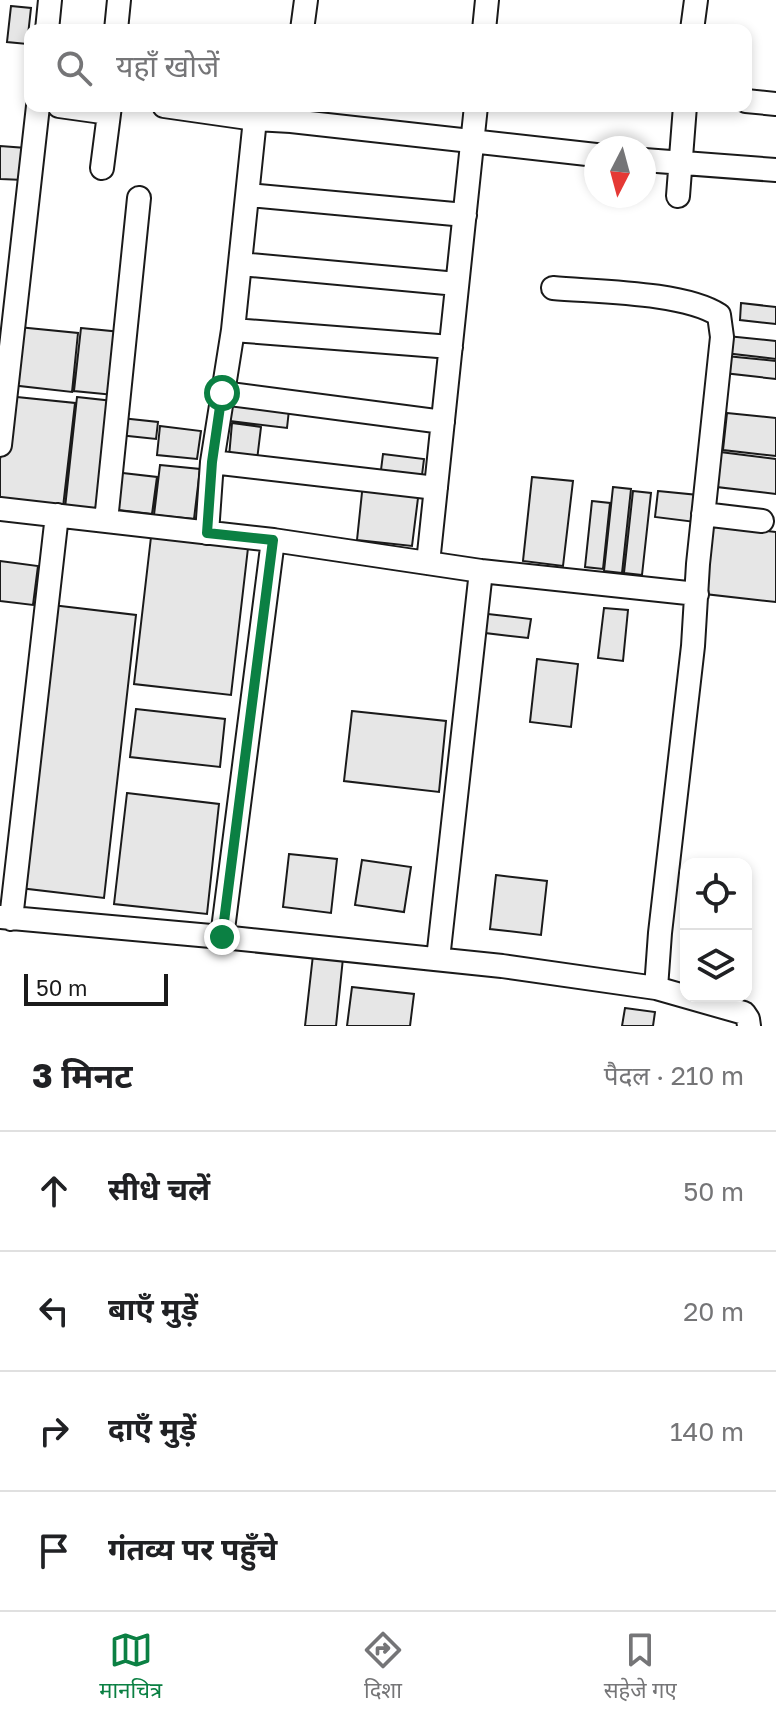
<!DOCTYPE html>
<html lang="hi">
<head>
<meta charset="utf-8">
<style>
  body { margin:0; font-family:"Golos Text","Noto Sans Devanagari",sans-serif; background:#f6f6f6; color:#202124 }
  .controls { position:absolute; right:24px; bottom:24px; display:grid; overflow:hidden; border-radius:16px; box-shadow:0 4px 12px #0003 }
  .controls button { width:72px; height:72px; display:grid; place-items:center; padding:0; border:0; border-bottom:2px solid #e0e0e0; background:#fff; color:#202124; font:40px sans-serif }
  .compass { position:absolute; left:584px; top:136px; width:72px; height:72px; border-radius:50%; background:#fff; box-shadow:0 4px 12px #0003; rotate:186deg }
  .scale { position:absolute; left:24px; bottom:20px; width:144px; box-sizing:border-box; padding-left:8px; border:4px solid #1a1a1a; border-top:0; font-size:22px; line-height:28px; white-space:nowrap; color:#1a1a1a; -webkit-text-stroke:6px #fff; paint-order:stroke }
  .stop { position:absolute; width:24px; height:24px; margin:-18px; border:6px solid #0b8043; border-radius:50%; background:#fff }
  .stop.end { background:#0b8043; border-color:#fff; box-shadow:0 2px 8px #0008 }
  .list { margin:0; padding:0; list-style:none }
  h2 { display:flex; justify-content:space-between; align-items:center; height:104px; margin:0; padding:0 32px; font-size:34px }
  h2 small { font-size:26px; font-weight:400; color:#757577 }
  .list li { display:grid; grid-template-columns:52px 1fr auto; gap:24px; align-items:center; box-sizing:border-box; height:120px; padding:0 32px; border-top:2px solid #e0e0e0 }
  .list b { display:block; font-size:30px; white-space:nowrap }
  .list em { font-size:26px; font-style:normal; color:#757577 }
  .icon { flex:none; width:44px; height:44px; fill:none; stroke:currentColor; stroke-width:2; stroke-linecap:round; stroke-linejoin:round }
  .map { position:relative; flex:none; width:776px; height:1026px; overflow:hidden }
  .search { position:absolute; background:#fff; box-shadow:0 4px 12px #0003; left:24px; right:24px; top:24px; height:88px; display:flex; align-items:center; gap:20px; box-sizing:border-box; padding:0 28px; border-radius:16px; color:#757577; font-size:30px }
  .sheet { height:584px; background:#fff }
  nav { display:flex; justify-content:space-around; align-items:center; box-sizing:border-box; height:112px; border-top:2px solid #e0e0e0; background:#fff; font-size:22px; color:#757577 }
  nav a { display:grid; justify-items:center; gap:4px }
  nav .on { color:#0b8043 }
  .map>svg:first-child { display:block }
  .building { fill:#e6e6e6; stroke:#1a1a1a; stroke-width:2 }
  .lines { fill:none; stroke-linecap:round; stroke-linejoin:round }
  .minor-casing { stroke:#1a1a1a; stroke-width:26 }
  .minor { stroke:#fff; stroke-width:22 }
  .route { stroke:#0b8043; stroke-width:10 }
</style>
</head>
<body>
<div class="map">
<svg width="776" height="1026" viewBox="0 0 776 1026">
  <rect width="100%" height="100%" fill="#fff"/>
  <!-- building -->
  <path class="building" d="M11,6l20,2 -4,36 -20,-2z
    M0,146l26,2 -2,32 -24,-1z
    M741,303l35,4v17l-36,-4z
    M18,327l60,6 -6,59 -61,-7z
    M81,328l40,4 -7,63 -40,-4z
    M727,336l49,5v18l-51,-6z
    M726,356l50,5v18l-52,-6z
    M7,396l68,7 -12,104 -63,-7v-40z
    M77,397l36,4 -12,111 -36,-4z
    M232,404l57,6 -2,18 -57,-7z
    M727,413l49,5v38l-53,-6z
    M121,418l37,4 -2,17 -37,-4z
    M232,423l29,4 -4,33 -28,-3z
    M160,426l41,5 -4,28 -40,-4z
    M720,452l56,7v35l-59,-7z
    M383,454l41,5 -3,24 -41,-5z
    M160,465l40,4 -6,50 -40,-4z
    M114,472l43,5 -5,37 -42,-5z
    M532,477l41,4 -10,85 -40,-5z
    M363,483l56,7 -7,56 -55,-6z
    M613,487l18,2 -9,84 -18,-2z
    M633,491l18,2 -9,82 -18,-2z
    M658,491l40,4 -3,27 -40,-5z
    M592,501l18,2 -7,66 -18,-2z
    M713,525l63,7v70l-71,-8z
    M151,537l97,11 -17,147 -97,-11z
    M0,561l38,5 -5,39 -33,-4z
    M52,605l84,10 -32,283 -84,-10z
    M604,608l24,2 -5,51 -25,-3z
    M479,613l52,6 -3,19 -51,-6z
    M537,659l41,5 -7,63 -41,-5z
    M136,709l89,10 -5,48 -90,-10z
    M352,711l94,10 -7,71 -95,-11z
    M127,793l92,11 -12,110 -93,-10z
    M289,854l48,5 -6,54 -48,-6z
    M362,860l49,7 -7,45 -49,-7z
    M496,875l51,6 -6,54 -51,-6z
    M313,955l30,3 -7,68h-31z
    M352,987l62,7 -4,32h-63z
    M625,1008l30,4 -2,14h-31z"/>
  <g class="lines">
    <defs>
      <path id="minor" d="M47,30l3,-30
        M116,30l3,-30
        M302,30l4,-30
        M484,30l3,-30
        M692,30l4,-30
        M746,101l30,3
        M59,106l50,7
        M164,106l91,13 36,2 305,34
        M644,160l132,10
        M102,168l8,-62
        M248,195l217,20
        M678,196l7,-90
        M240,264l217,20
        M553,288c45,4 130,4 166,27l3,22 -24,227 -5,82 -33,287 -4,55
        M233,330l218,17
        M222,393l221,29
        M0,445l38,-339
        M212,462l224,26
        M0,509l273,31 208,31 216,23
        M703,514l59,7
        M106,521l33,-323
        M207,533l5,-71 21,-132 22,-211
        M428,563l48,-457
        M0,917l222,20 280,29 154,22 88,25 4,6 1,7
        M11,919l46,-404
        M222,937l51,-397
        M438,959l43,-388"/>
    </defs>
    <!-- minor casing -->
    <use href="#minor" class="minor-casing"/>
    <!-- minor -->
    <use href="#minor" class="minor"/>
  </g>
  <g class="lines">
    <!-- route -->
    <path class="route" d="M222,937l51,-397 -66,-7 5,-71 10,-69"/>
  </g>
</svg>
<div class="controls">
<button><svg class="icon" aria-label="locate" viewBox="0 0 24 24"><circle cx="12" cy="12" r="6"/><path d="M12 2v4M12 18v4M2 12h4M18 12h4"/></svg></button>
<button><svg class="icon" aria-label="layers" viewBox="0 0 24 24"><path d="M12 4l9 5-9 5-9-5zM3 14l9 5 9-5"/></svg></button>
</div>
<svg class="compass" viewBox="-18 -18 36 36"><path d="M0-13l5 13h-10z" fill="#e53935"/><path d="M0 13l5-13h-10z" fill="#757577"/></svg>
<div class="scale">50 m</div>
<div class="stop" style="left:222px;top:393px"></div>
<div class="stop end" style="left:222px;top:937px"></div>
<div class="search"><svg class="icon" aria-label="search" viewBox="0 0 24 24"><circle cx="10" cy="10" r="6"/><path d="M15 15l6 6"/></svg>यहाँ खोजें</div>
</div>
<section class="sheet">
<h2>3 मिनट<small>पैदल · 210 m</small></h2>
<ul class="list">
<li><svg class="icon" aria-label="ahead" viewBox="0 0 24 24"><path d="M12 20V5M6 11l6-6 6 6"/></svg><div><b>सीधे चलें</b></div><em>50 m</em></li>
<li><svg class="icon" aria-label="left" viewBox="0 0 24 24"><path d="M17 20v-9H6M10 6l-5 5 5 5"/></svg><div><b>बाएँ मुड़ें</b></div><em>20 m</em></li>
<li><svg class="icon" aria-label="right" viewBox="0 0 24 24"><path d="M7 20v-9h11M14 6l5 5-5 5"/></svg><div><b>दाएँ मुड़ें</b></div><em>140 m</em></li>
<li><svg class="icon" aria-label="arrive" viewBox="0 0 24 24"><path d="M6 21V4h12l-3 4 3 4H6"/></svg><div><b>गंतव्य पर पहुँचे</b></div></li>
</ul>
</section>
<nav>
<a class="on"><svg class="icon" aria-label="map" viewBox="0 0 24 24"><path d="M3 6l6-2 6 2 6-2v14l-6 2-6-2-6 2zM9 4v14M15 6v14"/></svg>मानचित्र</a>
<a><svg class="icon" aria-label="directions" viewBox="0 0 24 24"><path d="M12 3l9 9-9 9-9-9zM9 14v-3h6M13 9l2 2-2 2"/></svg>दिशा</a>
<a><svg class="icon" aria-label="saved" viewBox="0 0 24 24"><path d="M7 4h10v16l-5-4-5 4z"/></svg>सहेजे गए</a>
</nav>
</body>
</html>
